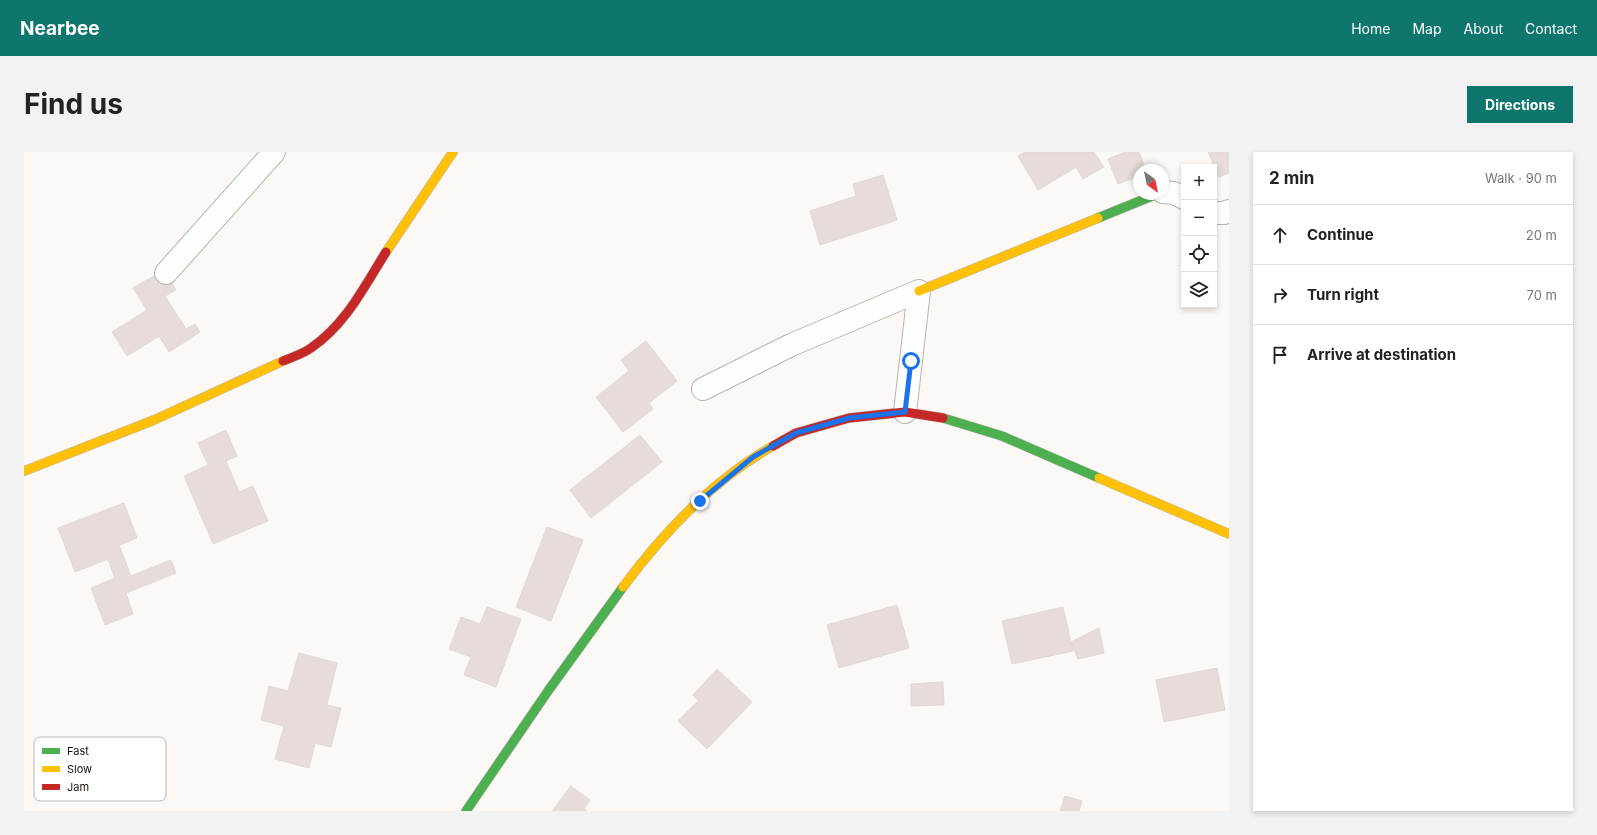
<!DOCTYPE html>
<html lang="en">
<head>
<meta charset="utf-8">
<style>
  body { margin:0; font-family:Inter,sans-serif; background:#f2f2f2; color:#222 }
  .controls { position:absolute; right:12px; top:12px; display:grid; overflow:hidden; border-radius:0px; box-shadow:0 2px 6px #0003 }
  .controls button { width:36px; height:36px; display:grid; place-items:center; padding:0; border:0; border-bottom:1px solid #e0e0e0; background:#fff; color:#222; font:20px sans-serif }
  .compass { position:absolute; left:1109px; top:12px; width:36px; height:36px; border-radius:50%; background:#fff; box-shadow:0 2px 6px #0003; rotate:147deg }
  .stop { position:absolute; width:12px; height:12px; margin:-9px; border:3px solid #1a73e8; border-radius:50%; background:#fff }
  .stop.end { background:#1a73e8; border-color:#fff; box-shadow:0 1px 4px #0008 }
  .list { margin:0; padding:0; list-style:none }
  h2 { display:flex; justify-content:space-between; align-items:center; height:52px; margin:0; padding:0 16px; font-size:17px }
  h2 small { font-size:13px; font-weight:400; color:#767676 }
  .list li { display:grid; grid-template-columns:26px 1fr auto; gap:12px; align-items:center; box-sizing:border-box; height:60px; padding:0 16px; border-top:1px solid #e0e0e0 }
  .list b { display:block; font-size:15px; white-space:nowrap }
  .list em { font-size:13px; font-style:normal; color:#767676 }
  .icon { flex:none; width:22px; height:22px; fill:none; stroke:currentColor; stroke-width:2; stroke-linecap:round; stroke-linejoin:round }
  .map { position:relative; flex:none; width:1205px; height:659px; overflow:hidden; border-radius:0px }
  header { display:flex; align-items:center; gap:24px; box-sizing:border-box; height:56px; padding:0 20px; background:#0f766e; color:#fff }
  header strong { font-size:19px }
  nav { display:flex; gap:22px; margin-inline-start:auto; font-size:14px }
  .intro { display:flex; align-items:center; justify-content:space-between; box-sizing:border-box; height:96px; padding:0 24px }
  h1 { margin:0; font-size:28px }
  .button { padding:10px 18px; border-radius:0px; background:#0f766e; color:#fff; font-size:14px; font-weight:700 }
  main { display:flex; gap:24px; padding:0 24px }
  aside { flex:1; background:#fff; border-radius:0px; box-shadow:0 2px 6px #0003 }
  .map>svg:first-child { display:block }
  .building { fill:#e6ddda; stroke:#e0d8d6 }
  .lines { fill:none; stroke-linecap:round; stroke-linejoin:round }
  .street-casing { stroke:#bab4af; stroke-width:24 }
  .fast-casing { stroke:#bab4af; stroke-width:10 }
  .slow-casing { stroke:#bab4af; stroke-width:10 }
  .jam-casing { stroke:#bab4af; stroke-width:10 }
  .street { stroke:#fefefe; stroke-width:22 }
  .fast { stroke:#4caf50; stroke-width:9 }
  .slow { stroke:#ffc107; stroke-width:9 }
  .jam { stroke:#c62828; stroke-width:9 }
  .route { stroke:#1a73e8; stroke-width:5 }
  .key { fill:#fff; stroke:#bab8b6; stroke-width:1 }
  .key-label { font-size:11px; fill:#1a110a }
</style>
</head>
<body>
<header>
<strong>Nearbee</strong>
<nav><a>Home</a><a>Map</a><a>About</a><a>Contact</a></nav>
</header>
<div class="intro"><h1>Find us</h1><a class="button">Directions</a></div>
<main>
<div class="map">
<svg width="1205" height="659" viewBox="0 0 1205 659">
  <rect width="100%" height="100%" fill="#fbf8f5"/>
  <!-- building -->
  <path class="building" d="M1001,0h69l10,15 -21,12 -7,-12 -38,23 -20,-34z
    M1101,0h14l7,18h-7v6l-21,8 -10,-25z
    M1184,0h21v21l-10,4z
    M859,23l14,45 -77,25 -10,-34 46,-15 -3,-12z
    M143,123l9,15 -11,6 21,33 9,-5 5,8 -31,20 -10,-16 -32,20 -15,-24 35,-22 -14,-22 21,-12 4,5z
    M622,189l31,40 -28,22 4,6 -30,23 -27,-35 33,-26 -8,-11z
    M202,278l11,26 -11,5 13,31 14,-6 15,35 -55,23 -29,-68 24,-11 -10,-22z
    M616,283l22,27 -71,56 -21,-28z
    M100,351l13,35 -18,7 12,31 40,-16 5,13 -50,20 7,21 -28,11 -14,-37 24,-10 -7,-19 -33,13 -17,-44z
    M523,375l36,13 -32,81 -35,-14z
    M873,453l12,43 -70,20 -12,-43z
    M463,455l34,12 -25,68 -32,-12 7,-18 -22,-8 12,-32 19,7z
    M1039,455l10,44 -61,13 -10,-43z
    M1075,476l5,25 -26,6 -7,-17z
    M275,501l38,10 -10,42 14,3 -10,39 -16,-4 -6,25 -34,-9 9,-33 -23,-6 8,-34 19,5z
    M1193,516l8,42 -61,12 -8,-42z
    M693,517l35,33 -45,47 -29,-28 20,-20 -5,-6z
    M919,530l1,23 -33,1v-22z
    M547,634l19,14 -6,9 3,2h-35z
    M1041,644l17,5 -3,10h-19z"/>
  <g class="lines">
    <defs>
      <path id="street" d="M1139,40l11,1 10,5
        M1190,61h10l5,-2
        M142,121l108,-121
        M679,237l88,-44 128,-54 -14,121"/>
      <path id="fast" d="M1074,66l59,-24
        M919,266l59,18 97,42
        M442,659l82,-120 75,-104"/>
      <path id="slow" d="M362,100l67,-100
        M895,139l179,-73
        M0,319l130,-51 129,-59
        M1075,326l130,56
        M599,435c40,-54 91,-108 150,-141"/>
      <path id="jam" d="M259,209c9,-4 20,-7 28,-13 35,-24 53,-61 75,-96
        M749,294l23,-13 53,-15 56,-6 38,6"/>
    </defs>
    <!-- street casing -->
    <use href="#street" class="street-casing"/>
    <!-- fast casing -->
    <use href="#fast" class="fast-casing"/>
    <!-- slow casing -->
    <use href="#slow" class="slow-casing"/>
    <!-- jam casing -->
    <use href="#jam" class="jam-casing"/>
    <!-- street -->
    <use href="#street" class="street"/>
    <!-- fast -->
    <use href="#fast" class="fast"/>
    <!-- slow -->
    <use href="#slow" class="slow"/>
    <!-- jam -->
    <use href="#jam" class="jam"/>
  </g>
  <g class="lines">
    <!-- route -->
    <path class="route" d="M676,349l53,-44 43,-24 53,-15 56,-6 6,-51"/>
  </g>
  <!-- legend -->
  <rect x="10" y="585" width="132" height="64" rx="6" class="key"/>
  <rect x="18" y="596" width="18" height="6" fill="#4caf50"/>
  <rect x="18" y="614" width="18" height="6" fill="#ffc107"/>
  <rect x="18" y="632" width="18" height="6" fill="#c62828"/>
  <g class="key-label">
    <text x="43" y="603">Fast</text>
    <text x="43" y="621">Slow</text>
    <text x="43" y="639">Jam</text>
  </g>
</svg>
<div class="controls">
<button>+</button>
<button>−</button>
<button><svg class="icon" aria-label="locate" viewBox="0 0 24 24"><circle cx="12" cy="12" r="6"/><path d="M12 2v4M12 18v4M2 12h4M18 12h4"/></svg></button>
<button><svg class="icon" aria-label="layers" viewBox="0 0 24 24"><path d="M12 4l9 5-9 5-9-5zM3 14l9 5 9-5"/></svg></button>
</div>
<svg class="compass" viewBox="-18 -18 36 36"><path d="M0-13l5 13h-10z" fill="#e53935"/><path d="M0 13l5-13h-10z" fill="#767676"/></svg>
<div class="stop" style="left:887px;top:209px"></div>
<div class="stop end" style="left:676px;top:349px"></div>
</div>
<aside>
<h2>2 min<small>Walk · 90 m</small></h2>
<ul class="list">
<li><svg class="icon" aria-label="ahead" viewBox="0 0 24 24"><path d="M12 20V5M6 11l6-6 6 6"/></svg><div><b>Continue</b></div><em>20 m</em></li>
<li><svg class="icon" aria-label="right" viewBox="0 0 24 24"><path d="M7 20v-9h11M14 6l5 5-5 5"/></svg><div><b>Turn right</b></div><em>70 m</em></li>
<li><svg class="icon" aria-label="arrive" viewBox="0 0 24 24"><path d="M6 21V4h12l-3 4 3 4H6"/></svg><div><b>Arrive at destination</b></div></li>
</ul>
</aside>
</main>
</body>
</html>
